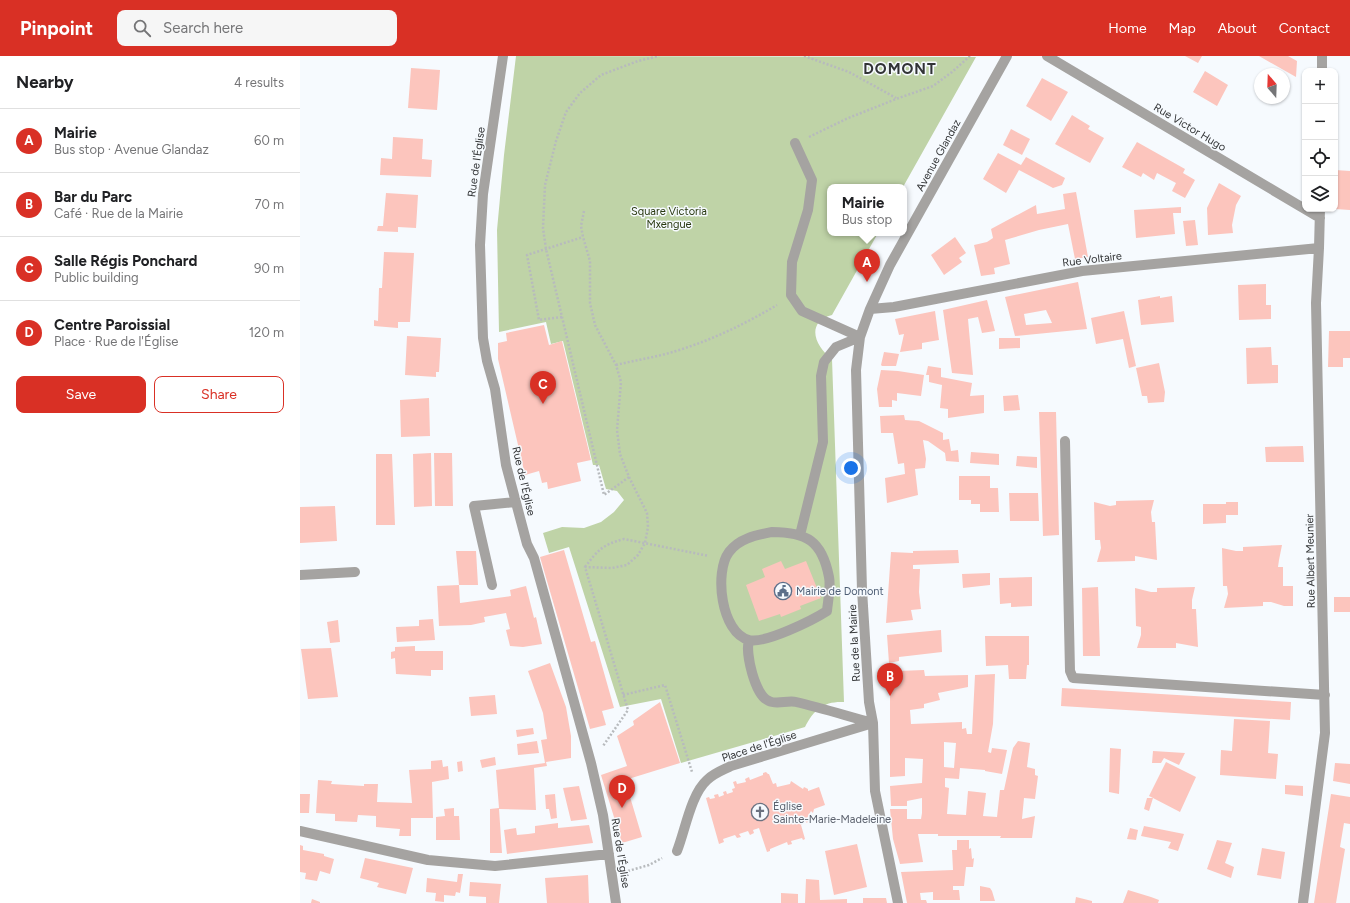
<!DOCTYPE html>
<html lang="en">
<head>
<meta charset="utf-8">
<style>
  body { margin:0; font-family:Figtree,sans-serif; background:#f6f6f6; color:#202124 }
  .controls { position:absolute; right:12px; top:12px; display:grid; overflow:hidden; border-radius:8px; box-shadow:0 1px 3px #0004 }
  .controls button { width:36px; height:36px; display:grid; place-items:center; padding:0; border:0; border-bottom:1px solid #e0e0e0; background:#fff; color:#202124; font:20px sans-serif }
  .compass { position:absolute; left:954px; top:12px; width:36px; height:36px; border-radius:50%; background:#fff; box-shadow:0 1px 3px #0004; rotate:341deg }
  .you { position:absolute; left:551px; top:412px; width:14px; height:14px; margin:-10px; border:3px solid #fff; border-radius:50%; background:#1a73e8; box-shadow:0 0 0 6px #1a73e833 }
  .badge { display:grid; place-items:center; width:26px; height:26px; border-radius:50%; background:#d93025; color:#fff; font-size:13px; font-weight:700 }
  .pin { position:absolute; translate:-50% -33px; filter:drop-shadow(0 1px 2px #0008) }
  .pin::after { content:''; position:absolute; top:21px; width:14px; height:12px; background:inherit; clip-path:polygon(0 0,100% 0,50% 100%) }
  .popup { position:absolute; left:527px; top:128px; width:80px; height:52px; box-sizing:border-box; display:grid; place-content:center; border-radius:8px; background:#fff; filter:drop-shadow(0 1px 3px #0005); font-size:13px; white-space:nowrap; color:#757577 }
  .popup b { font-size:15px; color:#202124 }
  .popup::after { content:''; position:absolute; left:50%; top:100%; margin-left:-8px; border:8px solid transparent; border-top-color:#fff }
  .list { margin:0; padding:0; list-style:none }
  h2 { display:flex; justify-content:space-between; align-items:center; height:52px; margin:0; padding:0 16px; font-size:17px }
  h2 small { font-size:13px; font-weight:400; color:#757577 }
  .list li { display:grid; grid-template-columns:26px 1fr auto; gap:12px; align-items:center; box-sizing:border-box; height:64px; padding:0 16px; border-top:1px solid #e0e0e0 }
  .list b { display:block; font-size:15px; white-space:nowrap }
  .list p { margin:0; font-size:13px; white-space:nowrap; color:#757577 }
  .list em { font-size:13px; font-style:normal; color:#757577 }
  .actions { display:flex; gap:8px; padding:12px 16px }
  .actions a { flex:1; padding:9px 0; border:1px solid #d93025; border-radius:8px; text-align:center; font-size:14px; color:#d93025 }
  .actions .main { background:#d93025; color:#fff }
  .icon { flex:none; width:22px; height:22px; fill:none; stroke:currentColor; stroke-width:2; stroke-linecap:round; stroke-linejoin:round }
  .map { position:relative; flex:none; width:1050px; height:847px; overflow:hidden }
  header { display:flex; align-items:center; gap:24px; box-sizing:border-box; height:56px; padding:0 20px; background:#d93025; color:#fff }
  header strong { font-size:19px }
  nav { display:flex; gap:22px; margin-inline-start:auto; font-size:14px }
  .search { width:280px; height:36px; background:#f6f6f6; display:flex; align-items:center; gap:10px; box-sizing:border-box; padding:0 14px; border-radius:8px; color:#757577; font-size:15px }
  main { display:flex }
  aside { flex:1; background:#fff }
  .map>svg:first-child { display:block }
  .green { fill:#bfd3a7 }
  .building { fill:#fcc5bd; fill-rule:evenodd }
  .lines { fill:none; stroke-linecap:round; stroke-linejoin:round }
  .path { stroke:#b7babd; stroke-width:2.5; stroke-dasharray:2 2; stroke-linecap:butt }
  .minor { stroke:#a5a3a1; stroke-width:10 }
  .labels { text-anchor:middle; stroke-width:3; stroke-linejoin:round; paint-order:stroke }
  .street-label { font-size:11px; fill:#323436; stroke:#f6fafe }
  .park-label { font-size:11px; fill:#2a3a11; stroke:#f6fafe }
  .service-label { font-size:11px; fill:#4e5e75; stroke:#f6fafe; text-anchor:start }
  .worship-label { font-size:11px; fill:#5b616d; stroke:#f6fafe; text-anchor:start }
  .district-label { font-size:15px; font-weight:bold; letter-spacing:1px; fill:#323436; stroke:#f6fafe }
</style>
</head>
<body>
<header>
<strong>Pinpoint</strong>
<div class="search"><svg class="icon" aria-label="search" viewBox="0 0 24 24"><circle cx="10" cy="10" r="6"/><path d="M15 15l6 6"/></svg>Search here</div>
<nav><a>Home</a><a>Map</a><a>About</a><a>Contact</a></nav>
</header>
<main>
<aside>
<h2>Nearby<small>4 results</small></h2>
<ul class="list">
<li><span class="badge">A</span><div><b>Mairie</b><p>Bus stop · Avenue Glandaz</p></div><em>60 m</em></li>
<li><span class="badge">B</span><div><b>Bar du Parc</b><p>Café · Rue de la Mairie</p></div><em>70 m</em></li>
<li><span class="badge">C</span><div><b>Salle Régis Ponchard</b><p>Public building</p></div><em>90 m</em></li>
<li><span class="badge">D</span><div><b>Centre Paroissial</b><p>Place · Rue de l'Église</p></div><em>120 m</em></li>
</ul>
<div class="actions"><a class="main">Save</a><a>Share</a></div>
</aside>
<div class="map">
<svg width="1050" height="847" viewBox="0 0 1050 847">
  <rect width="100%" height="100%" fill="#f6fafe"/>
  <!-- green -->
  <path class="green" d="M216,0l460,1 -73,130h-73v46h48l-46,82c-27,7 -17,32 0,44l12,343c-20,-1 -30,7 -39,25l-124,36 -20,-64 -41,8 -51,-160 -20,6 -6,-20 19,-6 22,1 17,-6 13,-10 10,-12 -7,-9 -11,-2 -7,-24h-6l-30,-124 -12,3 -5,-22 -47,10 -2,-102 7,-75z"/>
  <!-- building -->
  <path class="building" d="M885,0h17l-4,7z
    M959,0h29l9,5 -1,16z
    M111,12l29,2 -3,40 -29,-2z
    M905,15l23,14 -11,21 -24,-14z
    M742,22l26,14 -17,29 -25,-15z
    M772,59l18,11 -2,3 16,9 -14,25 -35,-19z
    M711,73l19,10 -8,16 -19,-10z
    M93,81l30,2 -1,20 10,1 -1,17 -51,-2 1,-17 11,1z
    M837,86l48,27 -2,4 12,7 -10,18 -13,-7 4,-8 -19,-10 -3,7 -11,-7 -2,4 -19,-10z
    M698,97l23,12 5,-8 39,21 -3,7 -9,3 -34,-18 -13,23 -23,-14z
    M1035,114l15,1v39l-15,-1z
    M919,127l22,13 -5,9 -4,20 1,8 -25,2 -1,-27z
    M776,136l12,65 -13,2 -7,-35 -29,6 -34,10 5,24 -16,4 1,6 -14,2 -7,-31 13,-3 6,-4 -2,-9 45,-24 1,9 28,-5 -2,-15z
    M86,137l32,2 -2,33 -18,-1v5l-21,-1 1,-5h5z
    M881,151v6h-8l2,21 -39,4 -2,-28z
    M895,164l3,25 -12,1 -3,-25z
    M655,181l11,16 -7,5 3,4 -18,13 -13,-20z
    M84,196l30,1 -4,69h-12v6l-24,-2v-6l4,1 1,-33h3z
    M778,226l9,47 -72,7 -10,-39zM746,254l6,13 -26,2 -2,-11z
    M966,228v21h5v14l-32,1 -1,-35z
    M860,240v2l12,-2 2,26 -33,3 -3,-25z
    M687,244l8,31 -13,2 -4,-16 -10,2 5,56 -21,-2 -9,-63z
    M635,255l4,29 -17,3v6l-22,3 4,-18 -5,1 -4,-16z
    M824,255l12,55 -7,2 -6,-29 -27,5 -5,-26z
    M244,269l5,20 13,-4 29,119 -14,3 4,18 -33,8 -1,-7 -5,1 -3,-12 -14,4 -27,-116v-16l9,-2 -1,-8z
    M1029,275h21v27h-7v9h-15z
    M107,280l34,2 -2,34h-3v5l-31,-2z
    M699,282h21v10l-21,1z
    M971,291l1,18h6v18l-31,1 -1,-36z
    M584,296l15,2 -3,12h-14l-1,-1z
    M859,307l6,29 -1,10 -16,1 -1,-7h-5l-6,-28z
    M628,310l13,2v9l31,6 -2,13 14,-1v18l-36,5v-9l-8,-1 2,-23 -13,-3v-7h-3z
    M581,314l17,1 26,4 -3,21 -24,-3v8l-5,-1v7h-13l-2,-18z
    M718,339l2,15 -16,1 -1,-15z
    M129,342l1,38 -29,1 -1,-37z
    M739,356h17l3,123 -16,1z
    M604,359l1,5 14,1 24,12v7l6,-1 2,12 7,-1 1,12 -13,-1 -1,-8 -17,-12 -5,-1 3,19 -1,9 -10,1 3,26 -31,8 -2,-25 20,-4 -1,-11 -6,1 -5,-31h-12l-1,-17z
    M1003,390l1,16h-38l-1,-15z
    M671,396l28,2v11l-29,-2z
    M131,397l1,53 -18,1 -1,-53z
    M134,397h18l1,53h-18z
    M76,398h16l3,71h-19z
    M717,400l20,1v11l-21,-2z
    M659,420h31v12h8l1,24h-19v-8h-9v-4h-12z
    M709,437h29l1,28h-29z
    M854,444l-3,12 1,10h3l2,38 -22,-4v5l-38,1 4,-14 -1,-8h-5l-1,-38 16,4 6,-1v-4z
    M926,446h12v13h-12v8l-23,1v-20h23z
    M35,450l2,35 -37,2v-36z
    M982,489l-3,15 -1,7h5v19h10v20h-9l-13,-4h-8v4l-39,2 4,-14 -1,-8h-4l-1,-38 14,3h7v-4z
    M264,494l27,92 4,-1 19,67 -12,3 4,14 -16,4 -50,-172z
    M658,494l1,13 -46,2v4h7l-1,23 2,17 -10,1 2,10 -27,3 5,-71 22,1v-2z
    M156,495h20l2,34h-19l1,18 51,-7 -1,-6 16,-4 8,32 2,-1 6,27 -19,3 -13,-1 -4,-16 4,-1 -4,-16 -22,4 1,5 -14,3 -32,1 -2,-40 22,-1z
    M481,505l4,8 21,-8 15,37 -21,8 1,3 -20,8 -1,-3 -21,7 -13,-36 19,-8 -3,-8z
    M690,517v12l-27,3 -1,-14z
    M732,521v29l-21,1v-4l-11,1 -1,-26z
    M798,531l2,69h-17l-1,-68z
    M895,531l-3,13v9h4l2,38 -22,-4v5h-39l4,-13v-8l-5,-1 -1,-38 16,4h6v-4z
    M1034,541h16v15h-16z
    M133,563l2,21 -38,2 -1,-15 23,-1v-6z
    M38,564l2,22 -10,1 -3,-21z
    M641,574l1,22 -43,5v4l-10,2 -2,-28z
    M685,580h44v29h-2l-1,14h-17l-1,-14 -22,1z
    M115,590v5h28v19h-12v6l-35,-2 -1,-16 -4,1v-7l4,-1v-4z
    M31,592l7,49 -30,2 -7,-50z
    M250,607l16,44 5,29v22l-25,4 1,4 -13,2 2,42 -37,-1 3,44h-12v-44l9,-1 -3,-38 49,-7 -4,-23 6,-1 -4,-26 -15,-42z
    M624,614l1,6 43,-1v12l-30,6 2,7 -16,4v4l-14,2 1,14 51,-2v7l4,-1 1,6h5l3,-59 20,-1 -2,50 -5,28 3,1 1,-5 15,2 -5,24 -17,-3v-1l-25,-2 -1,11 -14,-1v9l4,1 -2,26 19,1 2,-24 18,2 -3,23 14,1 3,-27h4l9,-42 5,-7 12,2 -3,24 8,2v6l3,1 -3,23 -11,-1 -2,21 13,-3 -3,22h-32l1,-2h-63v-2h-20l5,28 -23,2 -7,-25 -3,-30h17v10h14l1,-6v-15l-15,3v5h-16l-1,-20 32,-3 1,-24 -18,-1v18l-15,1v-100h8v-6zM644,686l12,1 -2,25 -10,-1z
    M762,632l229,14 -1,18 -229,-14z
    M195,639l2,19 -26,2 -2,-19z
    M360,646l20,61 -55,17 17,57 -20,6 -21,-68 26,-9 -10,-30 17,-11 -1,-4z
    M934,663l36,2 -2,32 10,1 -2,25 -56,-4 1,-25 11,1z
    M233,672l1,6 -17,3 -1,-7z
    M237,685l2,12 -21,2 -1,-11z
    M810,692l11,1 -2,45 -10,-2z
    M853,695l32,2 -6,12 -15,-7 -3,5h-9z
    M195,701l1,8 -14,3 -2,-8z
    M142,704l1,7 5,-1 1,13 -17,3 1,36h-22v18h-12l1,-7 -24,-2v-11l-18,-1 -1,7 -22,-1v-7l-19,-1 2,-33 14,1 -1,3 33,2v-2h14l-1,18 35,1 -3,-33 22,-1v-8z
    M162,705l1,10 -5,1 -1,-10z
    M866,706l30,15 -16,35 -27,-14 -4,13 -5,-2 3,-11h6l-4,-2z
    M1035,707l15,1v20l-17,-3z
    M466,716l2,2h1l4,10 3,-1 1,4 13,-3 1,-3 12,8 1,-2 4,2v2l11,-4 6,18 -11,4 -1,4 -2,-2 -4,7 2,1 -2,4 -2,-2 -4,4 4,14 -2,1 -1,-2 -11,3 1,3 -4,1 -1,-3 -17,7v2l-3,1 -8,-24 -6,2 1,3 -4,2 -2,-4 -9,3 2,3 -4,1 -2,-3 -12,4 1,3 -5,2 -13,-46 3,-1 1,2 5,-1 -1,-3 4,-1 1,3 5,-2 -1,-3 3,-1 1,3 6,-2 -1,-3 3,-1 -2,-6 3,-1 1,3 9,-2 -1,-3 4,-2 1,3 13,-5v-2z
    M985,729l18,1v10l-18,-2z
    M279,730l8,33 -16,2 -8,-33z
    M0,738h10l-1,19h-9z
    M255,738l2,24 -6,1 -2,-10h-3l-1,-14z
    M1031,738l19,3v27l-6,-1 -4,24 5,2 -9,54h-22z
    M154,752v8h5l1,24h-24v-23l9,-1 -1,-7z
    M258,767v5l31,-3 4,18 -86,11 -3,-24 12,-2 1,7 11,-1 7,-1v-7z
    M844,770l40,8 -6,17 -10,-3 3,-6 -30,-6z
    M830,772l8,2 -2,10 -9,-1z
    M657,784h12v9l2,-1 1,11 2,-1 -1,9h-7l-2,19h-11v4h6l1,10h-27v-8l-13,1 1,7h5l1,3h-20l-6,-31 52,-2 -1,-20h5z
    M917,784l15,3 -7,20 9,4 -3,11 -24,-9z
    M557,788l10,43 -33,8 -9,-44z
    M0,789l3,1v4l21,4v2l10,3 -4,15 -10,-3 -3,10 -12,-2 1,-6 -6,-1z
    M962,792l23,4 -4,27 -24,-4z
    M65,802l48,10 -7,26 -29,-7 2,-4 -19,-5z
    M158,818h5l-3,19 -4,-1 -1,4 -11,-1v7l-9,-1 1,-8 -10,-1 1,-14 30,4z
    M288,819l1,28h-42l-2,-25z
    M506,823l13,1 1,20 27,-1v4h-42z
    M170,826l31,2 -2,19h-13v-6l-17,-1z
    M680,830l10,2 2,3 3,10h-15z
    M828,834l23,7 8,3 -1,3h-35z
    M481,837l17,1v9h-17z
    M776,841l16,4v2h-17z
    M563,842h23l1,5h-24z
    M12,843l8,3v1h-9z"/>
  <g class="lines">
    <!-- path -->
    <path class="path" d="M504,0l45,16 47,26
      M509,81l37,-18 50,-20 37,-13 19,-14 18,-16
      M284,155l-3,15 2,11 7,24v42l5,22 21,40 5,17 -4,48 3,24 9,23 18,36 1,14 -3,16 -7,12 -11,10 -15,3 -27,-1 43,143 -25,36
      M262,261l-23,3 -12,-65 56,-18
      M316,309c20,-5 41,-8 60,-14 36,-11 69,-27 101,-46
      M329,421l-25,18 -58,-246 -3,-21 2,-43 11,-44 10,-29 14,-19 21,-18 37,-14 21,-5
      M285,511c13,-17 17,-22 39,-28l85,17
      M323,639l42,-10 27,87
      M328,815l21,-6 13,-7"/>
    <!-- minor -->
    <path class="minor" d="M203,0l-20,138 -3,51 3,93 4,23 8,28 11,76 21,79 7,14 57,205 12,52 13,88
      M747,0l273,162
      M1022,15v-15
      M495,87l17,37 -4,30 -16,52 -1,33 11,16 58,26
      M570,253l24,-2 188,-36 237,-23
      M765,385l5,230 3,7 252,17
      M472,476c35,0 50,9 57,45 2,10 -1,23 -2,34 -14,9 -62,33 -78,29 -28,-7 -35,-68 -20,-88 10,-14 28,-17 43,-20z
      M500,479l23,-93 -2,-66 3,-14 12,-15 24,-10
      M0,519l55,-3
      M192,529l-18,-79 42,-4
      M449,584c-4,13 6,56 20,61 7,4 19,-1 27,1 26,6 51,14 77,21
      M0,775l128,29 67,6 114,-12
      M377,795c8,-20 14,-57 30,-71 7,-7 16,-10 24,-14l142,-43
      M598,847l-23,-112 -2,-68 -4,-21 -7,-112 -6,-220 4,-33 10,-28 20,-44 117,-209
      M1003,847l22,-170 -9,-430 3,-55 1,-39"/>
  </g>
  <!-- icons -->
  <defs>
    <symbol id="civic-ring" viewBox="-11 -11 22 22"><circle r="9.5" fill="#f6fafe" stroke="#5c6f8a" stroke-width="1.5"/><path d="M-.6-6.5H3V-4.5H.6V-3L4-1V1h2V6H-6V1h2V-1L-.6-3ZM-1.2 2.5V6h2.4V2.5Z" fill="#5c6f8a"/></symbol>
    <symbol id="church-ring" viewBox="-11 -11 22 22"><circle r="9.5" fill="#f6fafe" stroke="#6b7280" stroke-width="1.5"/><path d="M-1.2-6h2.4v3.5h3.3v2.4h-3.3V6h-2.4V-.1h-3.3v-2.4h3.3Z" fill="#6b7280"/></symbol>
  </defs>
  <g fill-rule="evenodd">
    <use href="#civic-ring" x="473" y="525" width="20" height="20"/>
    <use href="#church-ring" x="450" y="746" width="20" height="20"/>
  </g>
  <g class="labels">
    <!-- street labels -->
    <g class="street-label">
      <text transform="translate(890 71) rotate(31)" y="4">Rue Victor Hugo</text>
      <text transform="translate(638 99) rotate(-61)" y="4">Avenue Glandaz</text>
      <text transform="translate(176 106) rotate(-82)" y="4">Rue de l'Église</text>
      <text transform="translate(792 203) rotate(-7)" y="4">Rue Voltaire</text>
      <text transform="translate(224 425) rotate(77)" y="4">Rue de l'Église</text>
      <text transform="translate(1010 505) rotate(-91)" y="4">Rue Albert Meunier</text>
      <text transform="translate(554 587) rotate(-93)" y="4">Rue de la Mairie</text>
      <text transform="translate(459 690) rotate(-18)" y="4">Place de l'Église</text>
      <text transform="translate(321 797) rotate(81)" y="4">Rue de l'Église</text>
    </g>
    <!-- park labels -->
    <g class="park-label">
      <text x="369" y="159">Square Victoria<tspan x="369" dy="13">Mxengue</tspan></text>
    </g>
    <!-- service labels -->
    <g class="service-label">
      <text x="496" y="539">Mairie de Domont</text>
    </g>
    <!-- worship labels -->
    <g class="worship-label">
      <text x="473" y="754">Église<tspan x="473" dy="13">Sainte-Marie-Madeleine</tspan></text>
    </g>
    <!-- district labels -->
    <g class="district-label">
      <text x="600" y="18">DOMONT</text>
    </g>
  </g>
</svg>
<div class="controls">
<button>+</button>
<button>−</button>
<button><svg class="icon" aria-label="locate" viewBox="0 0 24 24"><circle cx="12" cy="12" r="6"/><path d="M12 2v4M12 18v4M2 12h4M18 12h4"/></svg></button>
<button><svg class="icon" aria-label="layers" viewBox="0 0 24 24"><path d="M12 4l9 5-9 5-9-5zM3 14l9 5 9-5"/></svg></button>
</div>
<svg class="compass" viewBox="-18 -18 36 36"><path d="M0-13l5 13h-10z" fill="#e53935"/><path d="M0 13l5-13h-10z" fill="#757577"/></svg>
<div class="you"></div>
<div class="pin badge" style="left:567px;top:226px">A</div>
<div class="popup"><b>Mairie</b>Bus stop</div>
<div class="pin badge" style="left:590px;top:640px">B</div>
<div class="pin badge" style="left:243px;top:348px">C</div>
<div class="pin badge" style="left:322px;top:752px">D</div>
</div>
</main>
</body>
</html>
